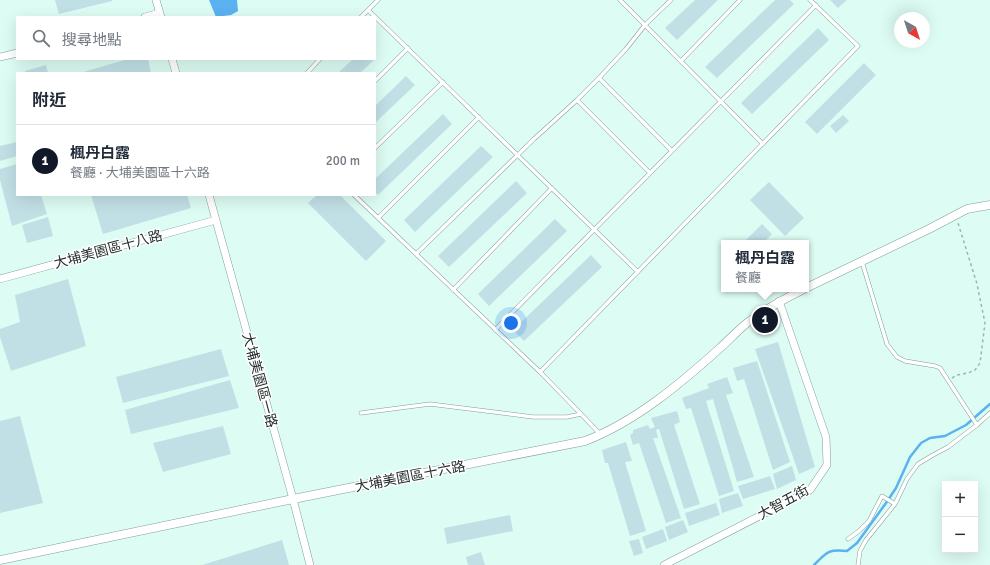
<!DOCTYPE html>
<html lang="zh-TW">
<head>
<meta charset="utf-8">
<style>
  body { margin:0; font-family:Signika,"Noto Sans TC",sans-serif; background:#f2f2f3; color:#1f2937 }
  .controls { position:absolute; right:12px; bottom:12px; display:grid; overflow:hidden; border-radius:0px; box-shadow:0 4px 16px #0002 }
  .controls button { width:36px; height:36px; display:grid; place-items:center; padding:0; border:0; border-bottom:1px solid #e0e1e3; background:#fff; color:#1f2937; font:20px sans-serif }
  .compass { position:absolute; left:894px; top:12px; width:36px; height:36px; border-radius:50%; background:#fff; box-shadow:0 4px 16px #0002; rotate:141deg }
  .you { position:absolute; left:511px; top:323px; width:14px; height:14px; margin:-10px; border:3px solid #fff; border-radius:50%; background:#1a73e8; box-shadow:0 0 0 6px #1a73e833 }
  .badge { display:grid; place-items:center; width:26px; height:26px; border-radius:50%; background:#111827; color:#fff; font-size:13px; font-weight:700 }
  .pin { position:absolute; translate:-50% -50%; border:2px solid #fff; box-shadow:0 1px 4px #0006 }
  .popup { position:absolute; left:721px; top:240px; width:88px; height:52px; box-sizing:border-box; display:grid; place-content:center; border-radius:0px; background:#fff; filter:drop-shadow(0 1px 3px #0005); font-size:13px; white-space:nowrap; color:#747a83 }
  .popup b { font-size:15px; color:#1f2937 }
  .popup::after { content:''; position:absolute; left:50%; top:100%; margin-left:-8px; border:8px solid transparent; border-top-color:#fff }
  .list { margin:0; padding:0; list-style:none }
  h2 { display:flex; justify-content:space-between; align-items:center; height:52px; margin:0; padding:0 16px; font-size:17px }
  h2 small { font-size:13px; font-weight:400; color:#747a83 }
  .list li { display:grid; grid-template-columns:26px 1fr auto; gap:12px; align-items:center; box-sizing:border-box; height:72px; padding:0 16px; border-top:1px solid #e0e1e3 }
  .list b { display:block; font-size:15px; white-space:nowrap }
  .list p { margin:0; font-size:13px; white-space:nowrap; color:#747a83 }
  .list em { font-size:13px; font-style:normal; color:#747a83 }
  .icon { flex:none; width:22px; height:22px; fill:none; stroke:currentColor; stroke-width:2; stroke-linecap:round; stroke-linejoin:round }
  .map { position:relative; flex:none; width:990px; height:565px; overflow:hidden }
  .search { position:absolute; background:#fff; box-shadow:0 4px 16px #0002; left:16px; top:16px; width:360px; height:44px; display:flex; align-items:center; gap:10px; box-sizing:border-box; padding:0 14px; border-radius:0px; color:#747a83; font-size:15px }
  .panel { position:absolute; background:#fff; box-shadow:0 4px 16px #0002; left:16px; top:72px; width:360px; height:124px; border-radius:0px }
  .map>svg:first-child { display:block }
  .water { fill:#5bb2f1 }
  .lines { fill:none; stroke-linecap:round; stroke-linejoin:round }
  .stream { stroke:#5bb2f1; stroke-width:2.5 }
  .building { fill:#c1e0e6 }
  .service-casing { stroke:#819e97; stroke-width:4.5 }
  .minor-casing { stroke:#819e97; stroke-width:8 }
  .tertiary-casing { stroke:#819e97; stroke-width:9 }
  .path { stroke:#9db5af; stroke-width:1.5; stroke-dasharray:3 3; stroke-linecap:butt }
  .service { stroke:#fff; stroke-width:3.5 }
  .minor { stroke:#fff; stroke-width:7 }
  .tertiary { stroke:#fff; stroke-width:8 }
  .labels { text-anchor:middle; stroke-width:3; stroke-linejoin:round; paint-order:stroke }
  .street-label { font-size:14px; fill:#25302e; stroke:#fff }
</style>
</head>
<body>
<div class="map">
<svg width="990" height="565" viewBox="0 0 990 565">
  <rect width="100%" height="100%" fill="#ddfcf4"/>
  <!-- water -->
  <path class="water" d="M209,0h28l1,11 -7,4 -15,2z"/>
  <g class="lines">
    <!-- stream -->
    <path class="stream" d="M814,565c13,-13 14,-16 33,-14l10,-8 29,-40 10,-15 14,-31 11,-14 9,-5 15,-2 21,-11 24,-21"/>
  </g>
  <!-- building -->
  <path class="building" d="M55,0h57v1l-53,13z
    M695,0h23l-41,40 -12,-12z
    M775,0h15l4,4 -77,74 -12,-11z
    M830,0h17l-9,8z
    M818,28l11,12 -77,74 -11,-11z
    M128,59h20l3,14h-71z
    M353,59h22l-15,14h-22z
    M864,63l12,12 -59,59 -12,-12z
    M46,65l2,8h-22l-1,-2z
    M406,76l9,9 -40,38v-17z
    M443,114l9,10 -74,71 -3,-3v-13z
    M843,115l6,6 -13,12 -6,-7z
    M17,142v14l-17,5v-15z
    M481,146l12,11 -78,75 -11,-12z
    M17,164v31h24l6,19 -35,12 -12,-46v-11z
    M516,181l11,12 -78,74 -11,-11z
    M769,182l35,36 -19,18 -35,-36z
    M91,195h96l4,13 -88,26z
    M317,195h23l46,46 -20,20 -58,-58z
    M48,217l5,19 -26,7 -5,-18z
    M555,219l12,12 -78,75 -11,-12z
    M762,224l10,10 -9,9h-20z
    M591,255l11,12 -78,74 -11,-11z
    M68,279l18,67 -75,25 -11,-34v-8l20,-7 -5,-27z
    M778,342l37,125 -16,7 -44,-125z
    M221,349l8,27 -106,27 -7,-26z
    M757,361l33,101 -17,8 -29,-91 -7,2 -4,-13z
    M727,377l6,16 -7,2 28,82 -17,5 -24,-83 -7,2 28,90 -15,5 -28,-88 -5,1 -4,-11 27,-10 -2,-4z
    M230,380l9,28 -108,26 -6,-24z
    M677,411l3,11 -6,3 26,79 -16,5 -25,-80 -3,1 2,8h-5l28,80 -15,5 -27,-80 -6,2 -3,-10 3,-2v-3l15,-5 2,4 5,-2 -4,-9z
    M20,416l23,87 -43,10v-92z
    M223,426l8,28 -68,18 -10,-29z
    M626,442l6,19 -7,1 21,69 -16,5 -22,-73h-3l-3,-13z
    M792,466l4,14 -19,9 -4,-15z
    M770,476l5,13 -32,10 -5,-13z
    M738,493l5,13 -21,7 -3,-14z
    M716,503l4,12 -31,11 -4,-13z
    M510,515l3,16 -66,13 -3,-16z
    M683,520l5,12 -19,8 -4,-13z
    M663,529l4,12 -21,8 -4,-12z
    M639,539l4,14 -9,3 -5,-15z
    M282,540l7,25h-87z
    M481,552l4,13h-17l-2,-8z"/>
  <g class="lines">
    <defs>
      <path id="service" d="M620,0l143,144
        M368,10l270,262
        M361,17l17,-17
        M681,61l59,-61
        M307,73l13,-14
        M599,78l27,-29 19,-24 26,-25
        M375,81l33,-33
        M375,148l68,-66
        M650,173l-73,-73 22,-22 73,73
        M354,195l186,177 41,42
        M378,218l101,-101
        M416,254l118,-115 43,-39
        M862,262l25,82 10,13 8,4 30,5 5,2 37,57
        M453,290l99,-102
        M495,330l321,-325
        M540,372l318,-326 -48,-46
        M361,413l69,-9 103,13h34l14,-3 19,20
        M848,539l11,-8 10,-10 13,-25 13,8
        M858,565l2,-14 6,-11 29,-36 12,-25 11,-15 15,-9 15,-8 29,-22 13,-12"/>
      <path id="minor" d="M156,0l5,17
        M145,17l15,-4
        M0,57l17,-4
        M172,59l4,14
        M209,195l84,304 17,66
        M0,279l216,-59
        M664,565l146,-75 17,-25 -1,-28 -47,-136"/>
      <path id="tertiary" d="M806,288l123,-59 38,-20 23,-4
        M0,560l293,-61 292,-58c50,-19 95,-57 135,-93 9,-8 17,-17 27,-25 18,-14 37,-24 57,-34"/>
    </defs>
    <!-- service casing -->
    <use href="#service" class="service-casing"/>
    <!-- minor casing -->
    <use href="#minor" class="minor-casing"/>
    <!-- tertiary casing -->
    <use href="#tertiary" class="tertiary-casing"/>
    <!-- path -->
    <path class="path" d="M952,378l5,-3 11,-2 7,-3 5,-7 5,-40 -8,-39 -19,-61"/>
    <!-- service -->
    <use href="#service" class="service"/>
    <!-- minor -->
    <use href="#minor" class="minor"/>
    <!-- tertiary -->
    <use href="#tertiary" class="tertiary"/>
  </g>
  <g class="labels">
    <!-- street labels -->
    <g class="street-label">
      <text transform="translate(108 249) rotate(-15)" y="5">大埔美園區十八路</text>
      <text transform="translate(260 380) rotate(75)" y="5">大埔美園區一路</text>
      <text transform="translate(410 476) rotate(-11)" y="5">大埔美園區十六路</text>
      <text transform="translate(783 502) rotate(-29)" y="5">大智五街</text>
    </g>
  </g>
</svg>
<div class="controls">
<button>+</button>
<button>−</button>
</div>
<svg class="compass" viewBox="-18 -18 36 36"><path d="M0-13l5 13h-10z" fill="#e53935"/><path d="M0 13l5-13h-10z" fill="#747a83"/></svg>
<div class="you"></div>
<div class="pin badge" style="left:765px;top:320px">1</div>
<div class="popup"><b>楓丹白露</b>餐廳</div>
<div class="search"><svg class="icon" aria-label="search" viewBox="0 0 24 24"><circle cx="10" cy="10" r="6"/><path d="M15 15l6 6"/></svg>搜尋地點</div>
<section class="panel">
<h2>附近<small></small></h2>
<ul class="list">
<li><span class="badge">1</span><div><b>楓丹白露</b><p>餐廳 · 大埔美園區十六路</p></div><em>200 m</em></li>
</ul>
</section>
</div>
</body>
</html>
